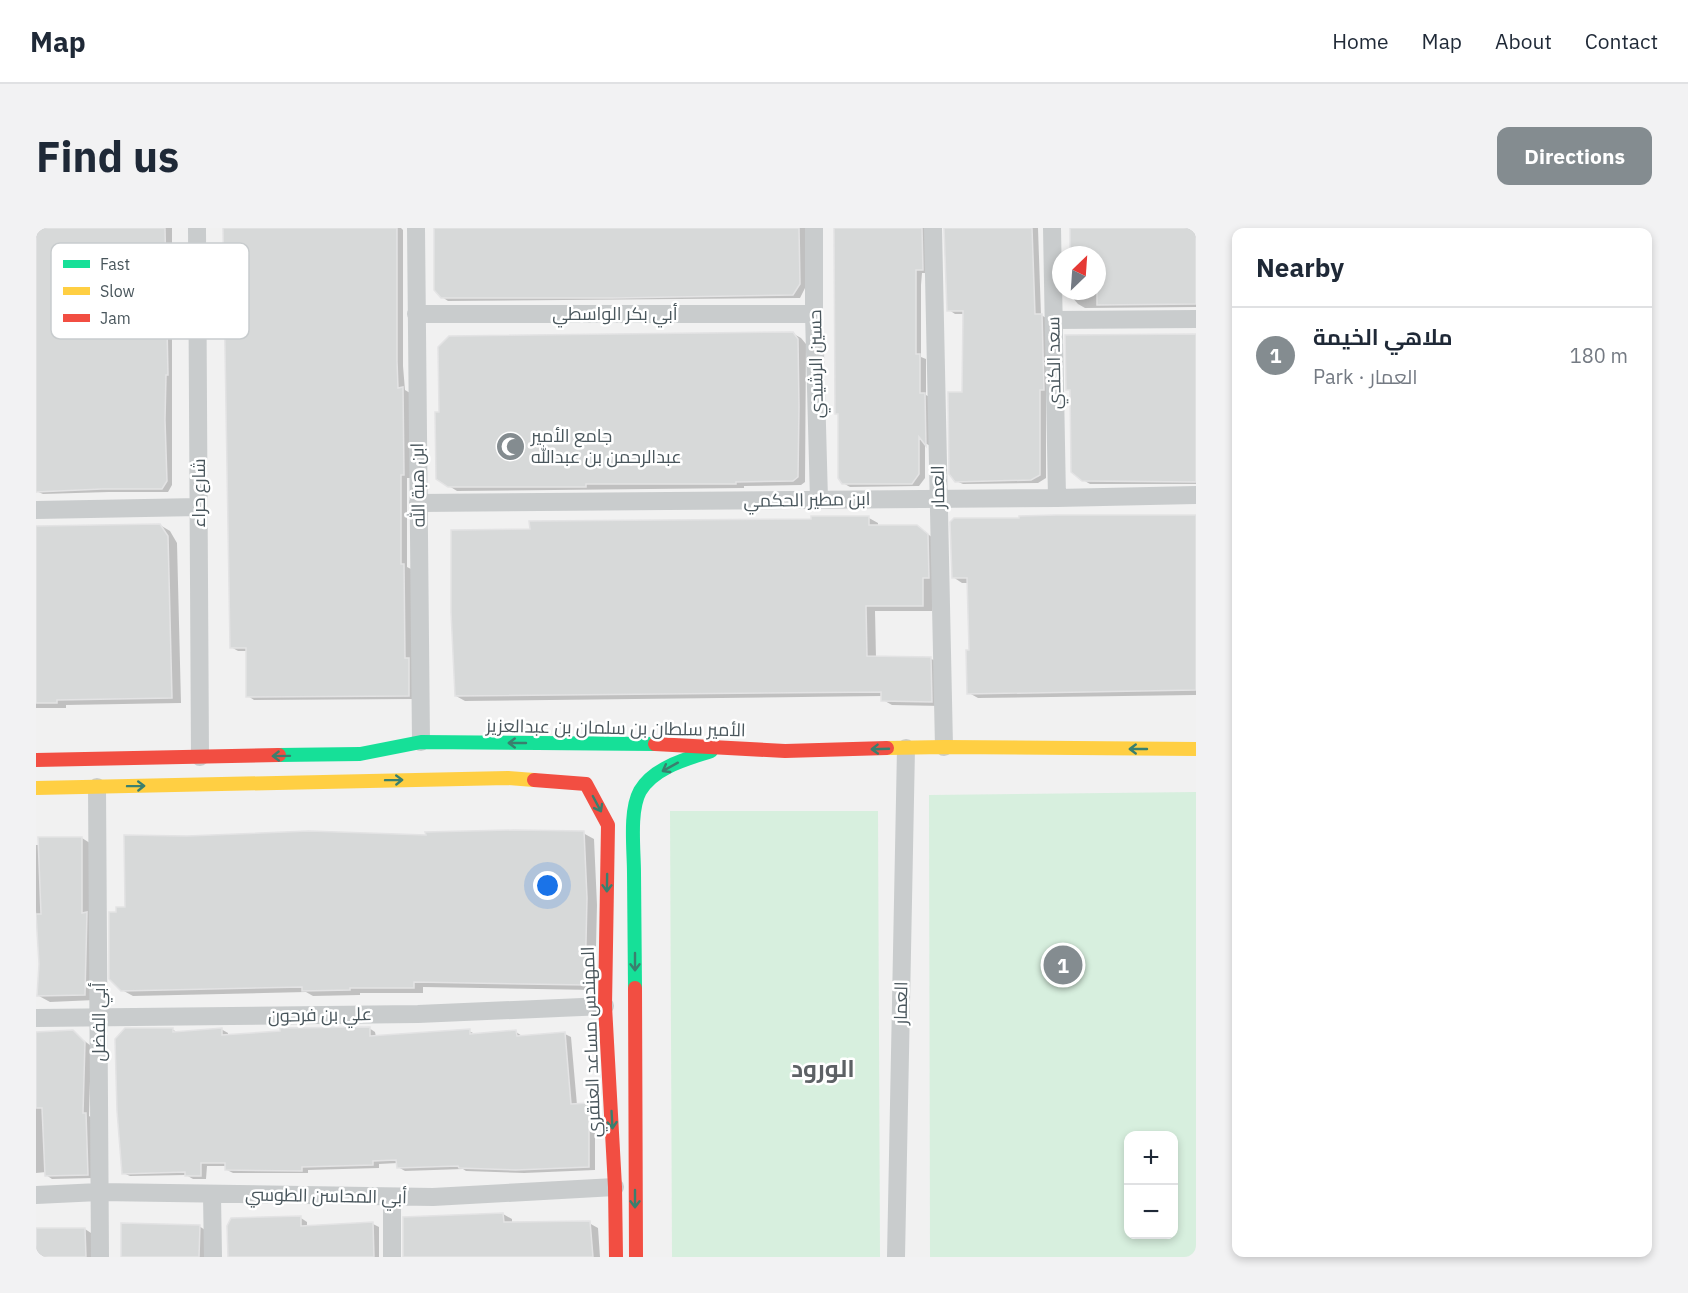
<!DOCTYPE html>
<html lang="en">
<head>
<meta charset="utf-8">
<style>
  body { margin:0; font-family:"IBM Plex Sans",Cairo,sans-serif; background:#f2f2f3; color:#1f2937 }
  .controls { position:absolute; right:18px; bottom:18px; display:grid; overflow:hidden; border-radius:12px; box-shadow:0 3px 9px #0003 }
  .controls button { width:54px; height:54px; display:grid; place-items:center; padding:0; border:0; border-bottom:2px solid #e0e1e3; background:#fff; color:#1f2937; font:30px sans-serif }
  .compass { position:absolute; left:1016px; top:18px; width:54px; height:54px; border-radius:50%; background:#fff; box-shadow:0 3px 9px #0003; rotate:25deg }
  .you { position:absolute; left:512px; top:658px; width:21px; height:21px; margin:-15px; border:4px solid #fff; border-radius:50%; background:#1a73e8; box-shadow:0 0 0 9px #1a73e833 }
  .badge { display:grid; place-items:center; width:39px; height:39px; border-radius:50%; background:#848c90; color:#fff; font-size:20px; font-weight:700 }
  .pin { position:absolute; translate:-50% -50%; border:3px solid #fff; box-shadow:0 2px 6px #0006 }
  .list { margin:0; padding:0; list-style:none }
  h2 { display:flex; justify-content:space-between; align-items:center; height:78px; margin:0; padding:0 24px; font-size:26px }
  h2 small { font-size:20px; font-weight:400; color:#747a83 }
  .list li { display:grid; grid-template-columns:39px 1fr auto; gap:18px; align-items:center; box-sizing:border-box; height:96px; padding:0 24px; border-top:2px solid #e0e1e3 }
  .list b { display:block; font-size:22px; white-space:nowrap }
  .list p { margin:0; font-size:20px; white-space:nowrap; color:#747a83 }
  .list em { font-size:20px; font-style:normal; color:#747a83 }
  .map { position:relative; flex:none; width:1160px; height:1029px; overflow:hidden; border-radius:12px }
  header { display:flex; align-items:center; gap:36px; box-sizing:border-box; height:84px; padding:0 30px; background:#fff; border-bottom:2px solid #e0e1e3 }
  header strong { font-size:28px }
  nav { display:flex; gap:33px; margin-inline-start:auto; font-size:21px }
  .intro { display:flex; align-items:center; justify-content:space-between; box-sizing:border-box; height:144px; padding:0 36px }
  h1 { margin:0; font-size:42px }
  .button { padding:15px 27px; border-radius:12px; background:#848c90; color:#fff; font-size:21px; font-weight:700 }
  main { display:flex; gap:36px; padding:0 36px }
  aside { flex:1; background:#fff; border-radius:12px; box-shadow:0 3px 9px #0003 }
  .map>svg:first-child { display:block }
  .green { fill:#d7efde; fill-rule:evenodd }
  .shadow { fill:#0003 }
  .building { fill:#d7d9d9; stroke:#e3e3e4; stroke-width:1.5 }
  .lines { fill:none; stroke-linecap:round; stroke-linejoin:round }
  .street { stroke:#c9cccd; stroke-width:18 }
  .fast { stroke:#16e098; stroke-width:14 }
  .slow { stroke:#ffcf43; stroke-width:14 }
  .jam { stroke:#f24e42; stroke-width:14 }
  .oneway { stroke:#3a7f6e }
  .labels { text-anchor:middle; stroke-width:5; stroke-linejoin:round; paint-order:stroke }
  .street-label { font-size:18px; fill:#49565c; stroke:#fff }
  .poi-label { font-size:18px; fill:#49565c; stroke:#fff; text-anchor:start }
  .district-label { font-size:24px; font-weight:bold; fill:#5d6165; stroke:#fff }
  .key { fill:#fff; stroke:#c8ccce; stroke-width:1.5 }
  .key-label { font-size:16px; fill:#49565c }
</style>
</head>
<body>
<header>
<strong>Map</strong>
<nav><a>Home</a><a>Map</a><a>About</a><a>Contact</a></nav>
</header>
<div class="intro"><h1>Find us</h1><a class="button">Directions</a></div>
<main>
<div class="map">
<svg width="1160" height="1029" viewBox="0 0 1160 1029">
  <rect width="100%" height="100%" fill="#f1f1f1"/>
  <!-- green -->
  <path class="green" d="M1160,564v465h-266l-1,-462zM1092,908h46v98h-46z
    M634,583h208l2,446h-208z"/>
  <!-- shadow -->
  <path class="shadow" d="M0,0h136v257l-4,7h-59l-66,2 -7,-3z
    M189,0h176l2,2v136l2,24 5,3v85h-3v89l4,2 5,130 -162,1 -6,-4 -1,-45h-9l-7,-4z
    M399,0h370v60l-5,10 -352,3 -6,-4z
    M799,0h94l-1,45h-6l-1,12v72l5,2v36l5,3 1,49 -7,-4v35l-6,8 -69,1 -7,-4z
    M910,0h92l3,87 7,4 2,73h-4v86l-8,5 -75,1 -7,-3 8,-87v-80h-9l-6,-4z
    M1036,0h124v79l-111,1 -7,-4 -6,-7v-6h25v-36h-25z
    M756,105l9,5 5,6 -1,138 -4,3 -57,1v2l-287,3 -8,-5 -8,-72z
    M1160,107v149h-106l-7,-4z
    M1160,288v179l-218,3 -9,-5 1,-42 -2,-68h-6l-9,-6z
    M833,290l9,5v3h39l20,15 -5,70h-57l1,47h54l10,6 1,42 -49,-1 -9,-5v-4l-418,5 -9,-5 356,-175z
    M124,297l10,6 7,12 4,160 -115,2v3h-30v-180z
    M547,605l11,6 3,66 -2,85 -172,-3v6h-63v2l-47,1 -7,-4 -173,4 -11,-6 -5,-77 310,-76z
    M4,610h42l11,7 2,155 -45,2 -11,-6 1,-32 -4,-53v-66h4z
    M333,800l6,4 1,5 93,-6 8,4 39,-3 6,4 43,-2 6,3 6,68 12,-1 6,4v62l-71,3 -58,-2 -3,-2 -58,2 -7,-4v-4l-19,1v4l-71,2v3h-75l-6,-3v-4h-20l-1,13h-13l-7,-4 -56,1 -7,-3 49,-144 6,4 43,-4 7,4v3z
    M0,804h37l18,14 -2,70 3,2 2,60 -42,1 -6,-4v-3l-10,1z
    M467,986l9,5v5l77,-1 9,5 2,29h-196z
    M265,990l6,4v5l66,-3 6,3v30h-150z
    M163,998l6,4 -1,27h-82z
    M0,1001h49l6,4v24h-55z"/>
  <!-- building -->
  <path class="building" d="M0,0h129l3,147h-2l-1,45 2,61 -5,8h-60l-66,3z
    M187,0h174v133l1,27 5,-1 1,88h-3v89h3l1,94h4v38l-163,1v-49h-16z
    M398,0h365l1,56 -7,11 -180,3h-172l-7,-8z
    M798,0h88l1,42h-7v84h4v39h5l1,53 -7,-9v37l-7,10h-70l-4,-6v-64h-3z
    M908,0h88l3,86h7l2,76h-4v85l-9,5 -76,2 -6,-8 -1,-82h14l1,-81h-16z
    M1034,0h126v76l-99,1v-50h-27z
    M757,104l5,7 1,68 -1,70 -5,4 -57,1v2h-150v3h-138l-12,-8 -1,-67h4l-1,-65 11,-11z
    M1160,106v148l-114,-1 -11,-9 -1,-82h-4l-1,-55z
    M1021,287h139v175l-229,4 -1,-44h3l-2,-72h-15l-2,-56 4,-4h65v-2z
    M775,288h58v9h48l11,9 1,44h-6v28h-57l1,50 64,1 1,45 -51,-1v-9l-426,4 -4,-84v-82l79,-1 -1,-8 282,-2z
    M124,296l8,12 4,162 -115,2v3h-21v-177z
    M478,602l70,1 3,67 -2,87 -171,-3v6h-64v2l-48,1v-4l-181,4 -12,-12v-67h7v-5h9l-1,-72 63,1 122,-5 117,4 -1,-3z
    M2,609h44v76l5,-1 -2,83 -48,1 2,-32 -3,-50h5z
    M334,799v9l100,-7v5l46,-4 1,6 48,-4 6,72 18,-1v64l-73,3 -57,-2 -1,-2 -61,2 -1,-8 -23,1v4l-71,2v4l-77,-1v-7h-24v13h-16v-4l-63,2 -5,-63 -2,-72 10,-11h48v4l49,-4v7l58,-4v-3z
    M37,802l12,12 -2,71h3l2,62 -43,1 -3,-68h-6v-76z
    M467,985l1,9 86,-1 3,36h-190v-40z
    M265,988v10l72,-4 1,35h-146l-1,-31 4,-8z
    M85,995l79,2 -1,32h-78z
    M0,1000h49l1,29h-50z"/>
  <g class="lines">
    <!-- street -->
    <path class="street" d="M161,0l3,529
      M380,0l5,514
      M778,0v86l5,186
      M897,0l11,519
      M1016,0l5,270
      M380,86h398
      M1018,92l142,-1
      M382,275l639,-5 139,-3
      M0,282l163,-3
      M61,559l3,470
      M0,790l382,-4 187,-8
      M0,967l63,-3 334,5 182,-10
      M176,967l1,62
      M356,969v60
      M860,1029l10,-509"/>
    <!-- fast -->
    <path class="fast" d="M243,527l81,-1 61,-12 234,2
      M599,760c0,-38 -1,-77 -1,-115 0,-23 -5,-62 6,-82 14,-24 47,-32 71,-40"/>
    <!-- slow -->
    <path class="slow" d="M851,520l57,-1 252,2
      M0,560l472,-10 26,2"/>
    <!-- jam -->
    <path class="jam" d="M619,516l130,7 102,-3
      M0,532l243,-5
      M498,552l52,4 22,41 -3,181 10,181 1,70
      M599,760l1,269"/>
  </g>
  <!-- one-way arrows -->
  <defs><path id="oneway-shaft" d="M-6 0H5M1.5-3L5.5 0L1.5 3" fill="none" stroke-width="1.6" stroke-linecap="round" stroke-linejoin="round" transform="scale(1.5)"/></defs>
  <g class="oneway">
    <use href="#oneway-shaft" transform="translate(481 515) rotate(-180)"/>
    <use href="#oneway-shaft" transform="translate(844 521) rotate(178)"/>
    <use href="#oneway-shaft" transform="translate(1102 521) rotate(-180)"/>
    <use href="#oneway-shaft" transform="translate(245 528) rotate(179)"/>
    <use href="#oneway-shaft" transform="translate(634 539) rotate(151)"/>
    <use href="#oneway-shaft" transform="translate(358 552) rotate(-1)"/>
    <use href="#oneway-shaft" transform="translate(100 558) rotate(-1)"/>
    <use href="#oneway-shaft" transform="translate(561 576) rotate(62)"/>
    <use href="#oneway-shaft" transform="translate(571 655) rotate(91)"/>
    <use href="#oneway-shaft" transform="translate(599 734) rotate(90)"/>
    <use href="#oneway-shaft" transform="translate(576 892) rotate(87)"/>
    <use href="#oneway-shaft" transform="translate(599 971) rotate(90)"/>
  </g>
  <!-- icons -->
  <defs>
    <symbol id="mosque-disc" viewBox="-11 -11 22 22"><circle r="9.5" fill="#848c90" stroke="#fff"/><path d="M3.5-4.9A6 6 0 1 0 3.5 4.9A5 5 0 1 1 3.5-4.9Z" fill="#fff"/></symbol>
  </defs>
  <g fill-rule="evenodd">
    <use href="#mosque-disc" x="458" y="202" width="33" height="33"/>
  </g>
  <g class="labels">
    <!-- street labels -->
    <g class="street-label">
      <text x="579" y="92">أبي بكر الواسطي</text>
      <text transform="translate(1018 135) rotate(-91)" y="6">سعد الكندي</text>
      <text transform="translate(780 136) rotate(-91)" y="6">حسين الرشيدي</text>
      <text transform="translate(382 257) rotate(-91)" y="6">ابن هبة الله</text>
      <text transform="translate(902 259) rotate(-91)" y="6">العمار</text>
      <text transform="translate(163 265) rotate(-90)" y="6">شارع حراء</text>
      <text transform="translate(771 272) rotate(-1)" y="6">ابن مطير الحكمي</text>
      <text transform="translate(580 500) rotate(1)" y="6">الأمير سلطان بن سلمان بن عبدالعزيز</text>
      <text transform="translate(865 775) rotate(-89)" y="6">العمار</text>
      <text transform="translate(284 787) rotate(-1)" y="6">علي بن فرحون</text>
      <text transform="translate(63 794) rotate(-90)" y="6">أبي الفضل</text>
      <text transform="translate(555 814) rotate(-92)" y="6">المهندس مساعد العنقري</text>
      <text transform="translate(290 968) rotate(1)" y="6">أبي المحاسن الطوسي</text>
    </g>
    <!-- poi labels -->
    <g class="poi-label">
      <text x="495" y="214">جامع الأمير<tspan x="495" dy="21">عبدالرحمن بن عبدالله</tspan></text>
    </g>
    <!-- district labels -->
    <g class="district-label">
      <text x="787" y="849">الورود</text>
    </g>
  </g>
  <!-- legend -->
  <rect x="15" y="15" width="198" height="96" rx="9" class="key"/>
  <rect x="27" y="32" width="27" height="8" fill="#16e098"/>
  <rect x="27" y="59" width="27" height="8" fill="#ffcf43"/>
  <rect x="27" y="86" width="27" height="8" fill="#f24e42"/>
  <g class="key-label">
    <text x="64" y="42">Fast</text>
    <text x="64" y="69">Slow</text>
    <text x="64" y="96">Jam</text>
  </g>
</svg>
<div class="controls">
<button>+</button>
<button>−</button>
</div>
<svg class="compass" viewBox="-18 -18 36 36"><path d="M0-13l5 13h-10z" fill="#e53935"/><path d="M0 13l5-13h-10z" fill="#747a83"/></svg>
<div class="you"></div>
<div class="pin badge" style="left:1027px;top:737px">1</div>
</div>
<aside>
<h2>Nearby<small></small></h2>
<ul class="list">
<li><span class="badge">1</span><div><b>ملاهي الخيمة</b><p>Park · العمار</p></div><em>180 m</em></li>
</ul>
</aside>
</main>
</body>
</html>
